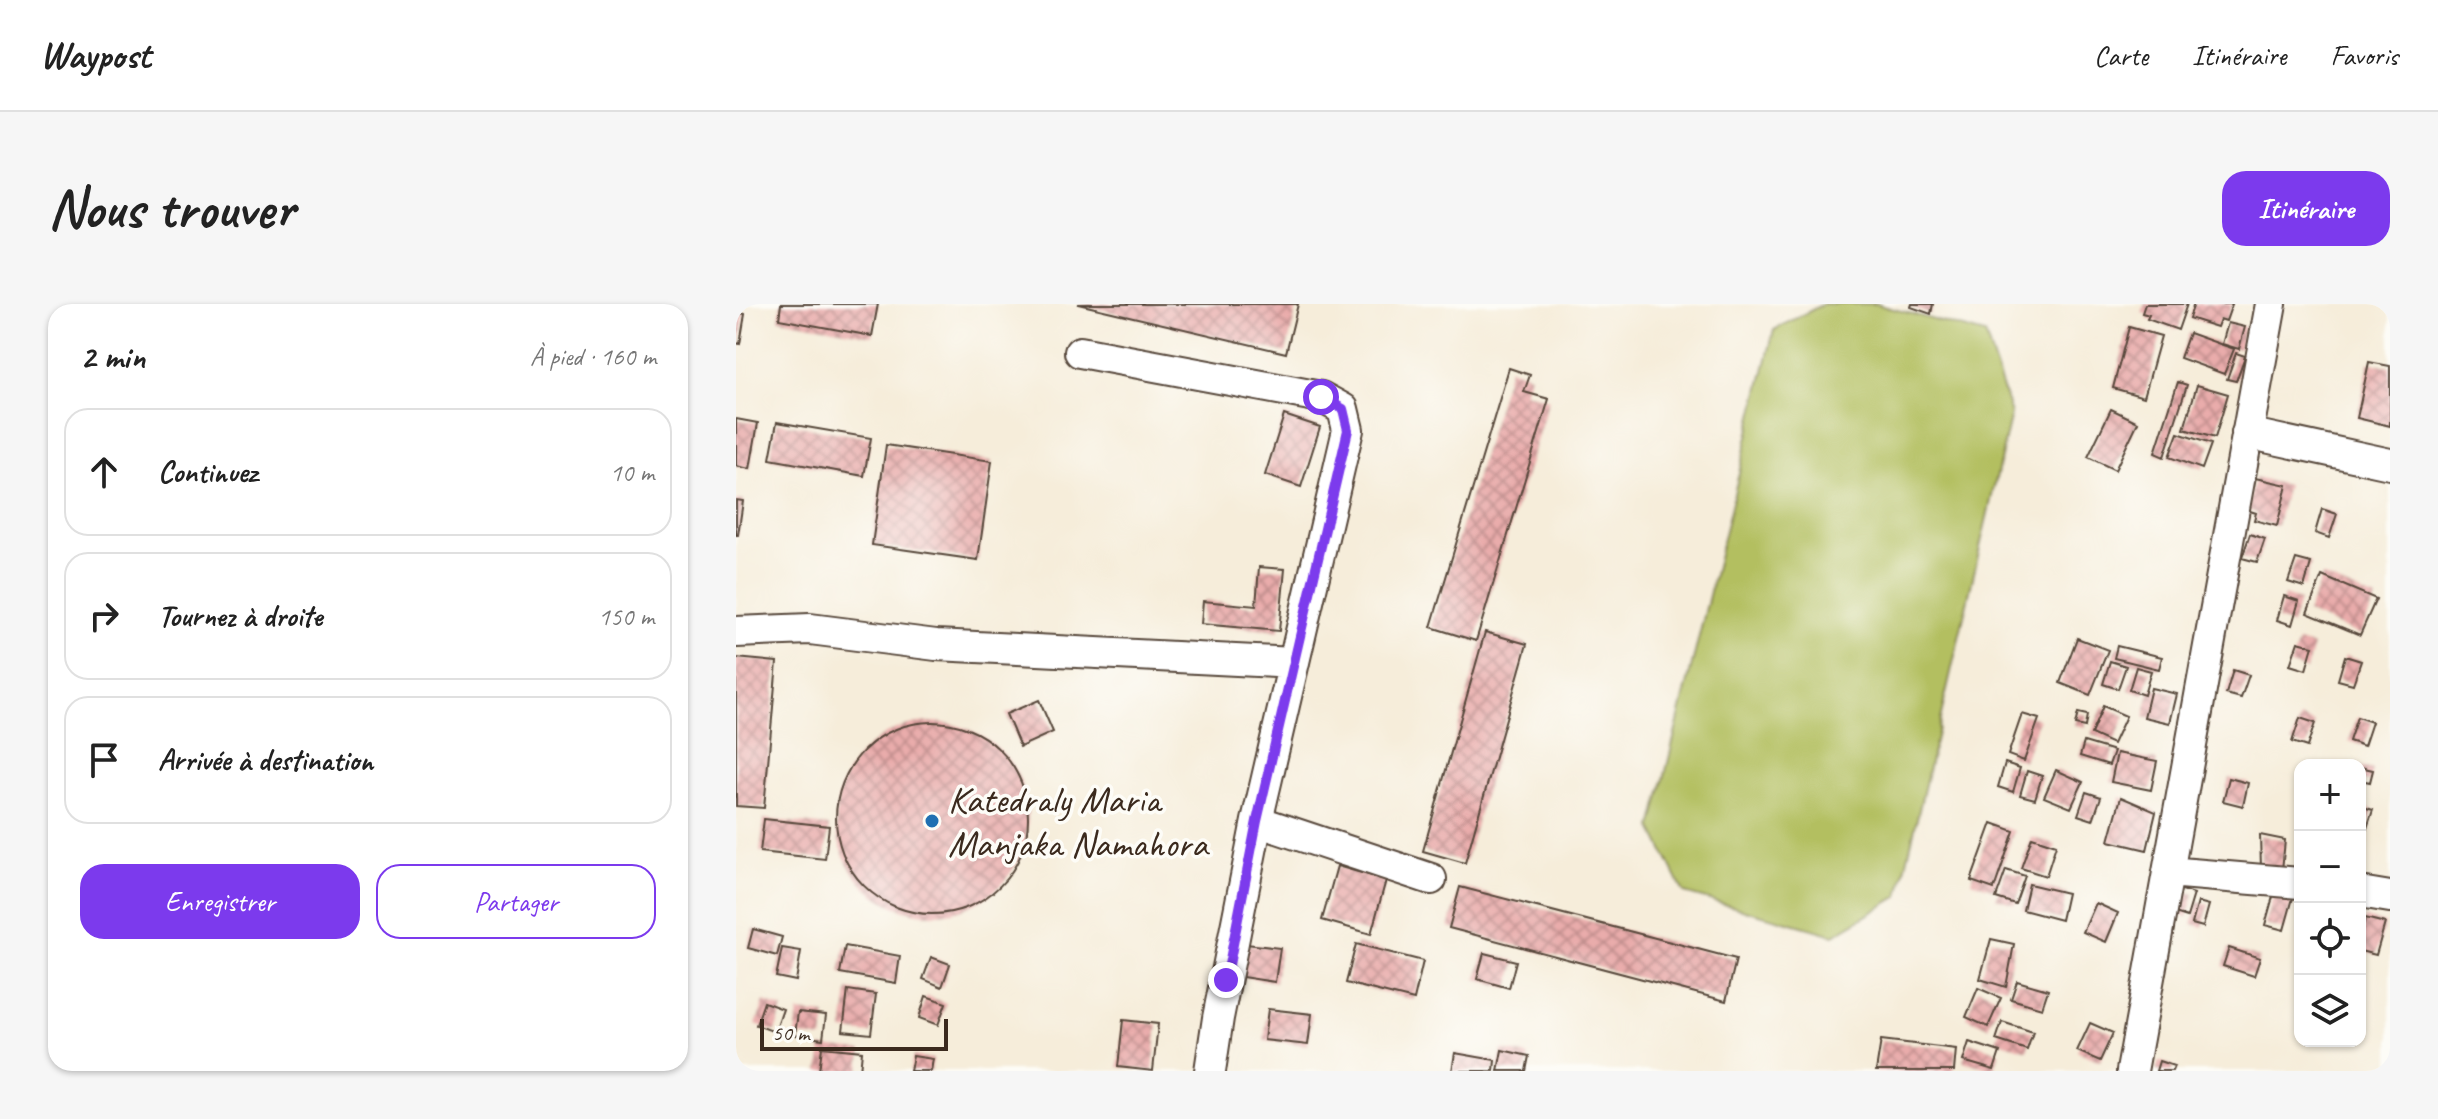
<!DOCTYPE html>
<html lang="fr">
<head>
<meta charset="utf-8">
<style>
  body { margin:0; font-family:Caveat,sans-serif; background:#f6f6f6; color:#222 }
  .controls { position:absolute; right:24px; bottom:24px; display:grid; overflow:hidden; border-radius:16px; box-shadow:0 2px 6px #0004 }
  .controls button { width:72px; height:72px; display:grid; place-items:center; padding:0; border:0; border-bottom:2px solid #e0e0e0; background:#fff; color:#222; font:40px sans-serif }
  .scale { position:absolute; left:24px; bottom:20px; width:188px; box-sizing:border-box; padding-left:8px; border:4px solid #3b2a1e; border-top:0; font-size:22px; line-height:28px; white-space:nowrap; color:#3b2a1e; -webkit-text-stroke:6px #fdfcf7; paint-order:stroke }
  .stop { position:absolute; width:24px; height:24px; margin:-18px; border:6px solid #7c3aed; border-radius:50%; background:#fff }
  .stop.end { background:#7c3aed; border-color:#fff; box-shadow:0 2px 8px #0008 }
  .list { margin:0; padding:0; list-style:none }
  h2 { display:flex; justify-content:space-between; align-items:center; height:104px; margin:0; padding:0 32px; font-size:34px }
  h2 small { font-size:26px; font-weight:400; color:#767676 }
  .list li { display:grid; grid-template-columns:52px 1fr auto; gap:24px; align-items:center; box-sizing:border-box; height:128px; margin:0 16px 16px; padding:0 16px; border:2px solid #e0e0e0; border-radius:24px }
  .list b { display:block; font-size:30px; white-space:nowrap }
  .list em { font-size:26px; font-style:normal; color:#767676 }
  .actions { display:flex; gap:16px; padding:24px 32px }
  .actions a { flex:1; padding:18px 0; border:2px solid #7c3aed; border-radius:24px; text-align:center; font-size:28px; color:#7c3aed }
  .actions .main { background:#7c3aed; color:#fff }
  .icon { flex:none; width:44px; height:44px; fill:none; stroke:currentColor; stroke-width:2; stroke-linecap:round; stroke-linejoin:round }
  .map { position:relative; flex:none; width:1654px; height:767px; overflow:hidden; border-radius:24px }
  header { display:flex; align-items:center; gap:48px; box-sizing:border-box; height:112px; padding:0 40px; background:#fff; border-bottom:2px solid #e0e0e0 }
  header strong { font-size:38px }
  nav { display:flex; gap:44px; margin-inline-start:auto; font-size:28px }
  .intro { display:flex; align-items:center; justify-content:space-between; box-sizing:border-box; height:192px; padding:0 48px }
  h1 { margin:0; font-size:56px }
  .button { padding:20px 36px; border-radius:24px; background:#7c3aed; color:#fff; font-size:28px; font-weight:700 }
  main { display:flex; gap:48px; padding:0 48px }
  aside { flex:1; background:#fff; border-radius:24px; box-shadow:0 2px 6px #0004 }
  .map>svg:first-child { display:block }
  .garden { fill:#b3bf61; stroke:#777440; stroke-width:2 }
  .building { fill:url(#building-cross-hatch) }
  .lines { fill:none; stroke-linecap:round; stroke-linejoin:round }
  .street-casing { stroke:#57473a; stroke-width:34 }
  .street { stroke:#fff; stroke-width:30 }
  .route { stroke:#7c3aed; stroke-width:10 }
  .poi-dot { fill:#1f6fb2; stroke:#fdfcf7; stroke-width:3 }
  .labels { text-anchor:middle; stroke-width:7; stroke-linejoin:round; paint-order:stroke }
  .poi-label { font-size:38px; fill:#3b2a1e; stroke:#fdfcf7; text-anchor:start }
</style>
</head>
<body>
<header>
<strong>Waypost</strong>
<nav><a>Carte</a><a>Itinéraire</a><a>Favoris</a></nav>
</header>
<div class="intro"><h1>Nous trouver</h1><a class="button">Itinéraire</a></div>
<main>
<aside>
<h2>2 min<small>À pied · 160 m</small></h2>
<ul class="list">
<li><svg class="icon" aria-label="ahead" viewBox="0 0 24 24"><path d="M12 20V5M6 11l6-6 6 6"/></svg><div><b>Continuez</b></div><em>10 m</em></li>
<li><svg class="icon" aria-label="right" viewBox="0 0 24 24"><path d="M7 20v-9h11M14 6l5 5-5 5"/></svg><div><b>Tournez à droite</b></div><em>150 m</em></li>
<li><svg class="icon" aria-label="arrive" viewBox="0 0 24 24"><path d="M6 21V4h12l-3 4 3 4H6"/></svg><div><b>Arrivée à destination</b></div></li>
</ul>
<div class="actions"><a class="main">Enregistrer</a><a>Partager</a></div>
</aside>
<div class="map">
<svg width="1654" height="767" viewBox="0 0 1654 767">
  <defs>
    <pattern id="building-cross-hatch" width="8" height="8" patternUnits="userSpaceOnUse" patternTransform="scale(2)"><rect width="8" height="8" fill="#e9acab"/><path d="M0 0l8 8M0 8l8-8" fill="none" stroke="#be8c8b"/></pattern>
  </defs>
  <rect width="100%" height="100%" fill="#fdfcf7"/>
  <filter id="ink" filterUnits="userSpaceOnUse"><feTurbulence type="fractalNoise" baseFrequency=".0125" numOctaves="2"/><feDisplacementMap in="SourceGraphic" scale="16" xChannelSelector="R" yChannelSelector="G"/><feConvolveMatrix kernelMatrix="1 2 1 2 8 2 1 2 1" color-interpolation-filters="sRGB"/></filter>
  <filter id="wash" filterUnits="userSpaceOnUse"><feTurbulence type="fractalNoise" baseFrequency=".006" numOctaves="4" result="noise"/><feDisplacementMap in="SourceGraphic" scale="32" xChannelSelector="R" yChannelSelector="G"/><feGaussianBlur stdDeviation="1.8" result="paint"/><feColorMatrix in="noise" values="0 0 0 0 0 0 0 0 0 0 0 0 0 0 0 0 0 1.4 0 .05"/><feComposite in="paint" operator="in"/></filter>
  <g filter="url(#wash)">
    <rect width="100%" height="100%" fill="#f6edda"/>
    <!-- garden -->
    <path class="garden" d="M1087,0h53l109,30 26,80 -112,482 -65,39 -150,-42 -32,-65 122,-498z"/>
    <g id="blocks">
      <!-- building -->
      <path class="building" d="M45,0h97l-6,32 -93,-17z
        M342,0h220l-12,49z
        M1176,0h21l-2,10 -20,-7z
        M1409,0h42l-9,26 -31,-11 2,-4 -7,-2z
        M1458,0h38l-6,17 -6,-2 -3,8 -28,-9z
        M0,8l9,2 -5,30 -4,-1z
        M1492,19l17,4 -6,22 -17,-5z
        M1393,23l32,9 -17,61 -31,-9z
        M1453,29l45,16 -10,25 -44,-16z
        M1500,49l9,3 -9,25 -9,-2z
        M1633,58l21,4v60l-33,-8z
        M773,64l21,7 -6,17 25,7 -73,242 -45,-14z
        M1442,78l9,3 -23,72 -9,-4z
        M1461,81l31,9 -13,44 -31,-9z
        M1375,105l27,13 -23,48 -27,-13z
        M548,111l36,12 -19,60 -36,-12z
        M0,115l22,4 -8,46 -14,-3z
        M41,118l94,16 -7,38 -94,-17z
        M1442,129l33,11 -9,25 -33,-12z
        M150,141l106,16 -14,99 -106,-15z
        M1519,174l32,7 -10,41 -23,-6 2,-7 -9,-3z
        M0,196l7,1 -5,34h-2z
        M1586,205l15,5 -8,24 -14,-5z
        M1514,230l15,5 -8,23 -15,-4z
        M1560,255l15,4 -7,24 -16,-5z
        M523,263l26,2 -6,62 -78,-7 2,-23 53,5z
        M1586,272l54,23 -16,36 -53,-22z
        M1548,292l15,5 -7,24 -15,-5z
        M749,328l42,12 -62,219 -42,-12z
        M1341,334l31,12 -18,45 -30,-12z
        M1562,338l15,4 -7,24 -16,-5z
        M1381,342l45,11 -3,12 -45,-11z
        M1609,352l16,5 -8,23 -15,-4z
        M0,354l41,4 -13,146 -28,-2z
        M1374,357l16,5 -8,23 -15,-5z
        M1400,363l15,4 -7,24 -15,-5z
        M1497,366l16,5 -8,23 -15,-4z
        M1415,384l26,6 -7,29 -26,-6z
        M303,396l14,32 -33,15 -14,-33z
        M1367,402l23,10 -13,28 -22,-10z
        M1342,409l9,2 -2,12 -10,-2z
        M1286,410l17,5 -15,42 -16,-6z
        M1621,413l15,5 -8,24 -15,-5z
        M1564,414l15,5 -8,24 -15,-5z
        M100 514a96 96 0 1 1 192 0a96 96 0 1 1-192 0Z
        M1348,438l30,9 -5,14 -29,-9z
        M1381,449l40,8 -6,29 -40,-8z
        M1269,459l15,5 -7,24 -15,-5z
        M1624,463l13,3 -3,12 -10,-2z
        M1320,466l27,12 -12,26 -27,-11z
        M1291,467l15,5 -7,23 -15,-4z
        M1493,474l19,5 -5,23 -20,-5z
        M1350,488l15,5 -8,23 -15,-5z
        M1385,493l35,15 -9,38 -38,-9z
        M1624,502l13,4 -8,24 -5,-2z
        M28,515l65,7 -4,33 -65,-7z
        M1256,519l22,8 -20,58 -23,-8z
        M1524,531l25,5 -3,30 -21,-2z
        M1296,533l24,8 -10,31 -25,-8z
        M601,562l49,14 -15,54 -49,-14z
        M1270,566l19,6 -10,28 -19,-6z
        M1293,580l38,9 -6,27 -38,-10z
        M724,583l276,72 -10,42 -277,-73z
        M1443,585l15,5 -7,23 -15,-5z
        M1538,589l19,5 -9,32 -19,-5z
        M1462,598l11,3 -6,22 -11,-3z
        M1360,599l22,10 -12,29 -23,-10z
        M1629,614l20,5 -9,32 -16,-4v-13z
        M17,625l29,8 -5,19 -29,-8z
        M1255,635l23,5 -8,43 -26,-8z
        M510,640l34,4 -5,34 -33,-5z
        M620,640l67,17 -9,39 -68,-17z
        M109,642l55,10 -4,27 -56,-10z
        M46,644l19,3 -5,30 -20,-4z
        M1493,644l31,10 -6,18 -31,-10z
        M748,649l32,8 -7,27 -32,-9z
        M195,653l19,7 -8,23 -19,-8z
        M1281,677l31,9 -6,18 -31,-9z
        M1242,684l23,10 -13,29 -22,-10z
        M112,686l28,4 -5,40 -28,-3z
        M190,692l20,7 -8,22 -19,-7z
        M28,698l19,7 -8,23 -19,-7z
        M532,705l44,5 -4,31 -44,-5z
        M62,708l28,3 -3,24 -28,-4z
        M387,716l35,4 -5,47 -35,-4z
        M1266,718l31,10 -6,18 -31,-10z
        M1354,719l23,10 -13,28 -23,-10z
        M1145,736l75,9 -2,22h-78z
        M1233,738l31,10 -6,18 -31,-9z
        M86,743l40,4 -2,20h-41z
        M766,746l27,6 -3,15h-28z
        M719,749l40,7 -1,11h-42z
        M177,752l20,3 -2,12h-21z
        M1423,757l15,5 -2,5h-16z"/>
    </g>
  </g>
  <g filter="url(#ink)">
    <use href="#blocks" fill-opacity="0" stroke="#57473a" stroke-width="2"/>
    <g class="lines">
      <defs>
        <path id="street" d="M344,48l241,45 22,12 5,21 -91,391 -39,197 -8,53
          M1511,129l143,31
          M0,328l74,-3 126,16 358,18
          M521,517l174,58
          M1432,568l132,11
          M1624,588l30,5
          M1396,767l139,-767"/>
      </defs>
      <!-- street casing -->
      <use href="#street" class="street-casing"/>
      <!-- street -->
      <use href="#street" class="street"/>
    </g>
  </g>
  <g class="lines" filter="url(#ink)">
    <!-- route -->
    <path class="route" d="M490,676l31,-159 91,-391 -5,-21 -22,-12"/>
  </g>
  <!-- markers -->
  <circle class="poi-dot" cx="196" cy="517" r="8"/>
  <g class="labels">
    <!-- poi labels -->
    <g class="poi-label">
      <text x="212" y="508">Katedraly Maria<tspan x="212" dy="44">Manjaka Namahora</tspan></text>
    </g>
  </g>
</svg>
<div class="controls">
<button>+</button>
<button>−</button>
<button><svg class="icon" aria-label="locate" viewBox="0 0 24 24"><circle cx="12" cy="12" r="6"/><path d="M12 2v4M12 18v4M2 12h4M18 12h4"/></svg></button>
<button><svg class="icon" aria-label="layers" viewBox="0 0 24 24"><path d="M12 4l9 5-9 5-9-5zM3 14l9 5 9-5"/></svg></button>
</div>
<div class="scale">50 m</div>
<div class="stop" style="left:585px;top:93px"></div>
<div class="stop end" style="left:490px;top:676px"></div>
</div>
</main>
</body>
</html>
